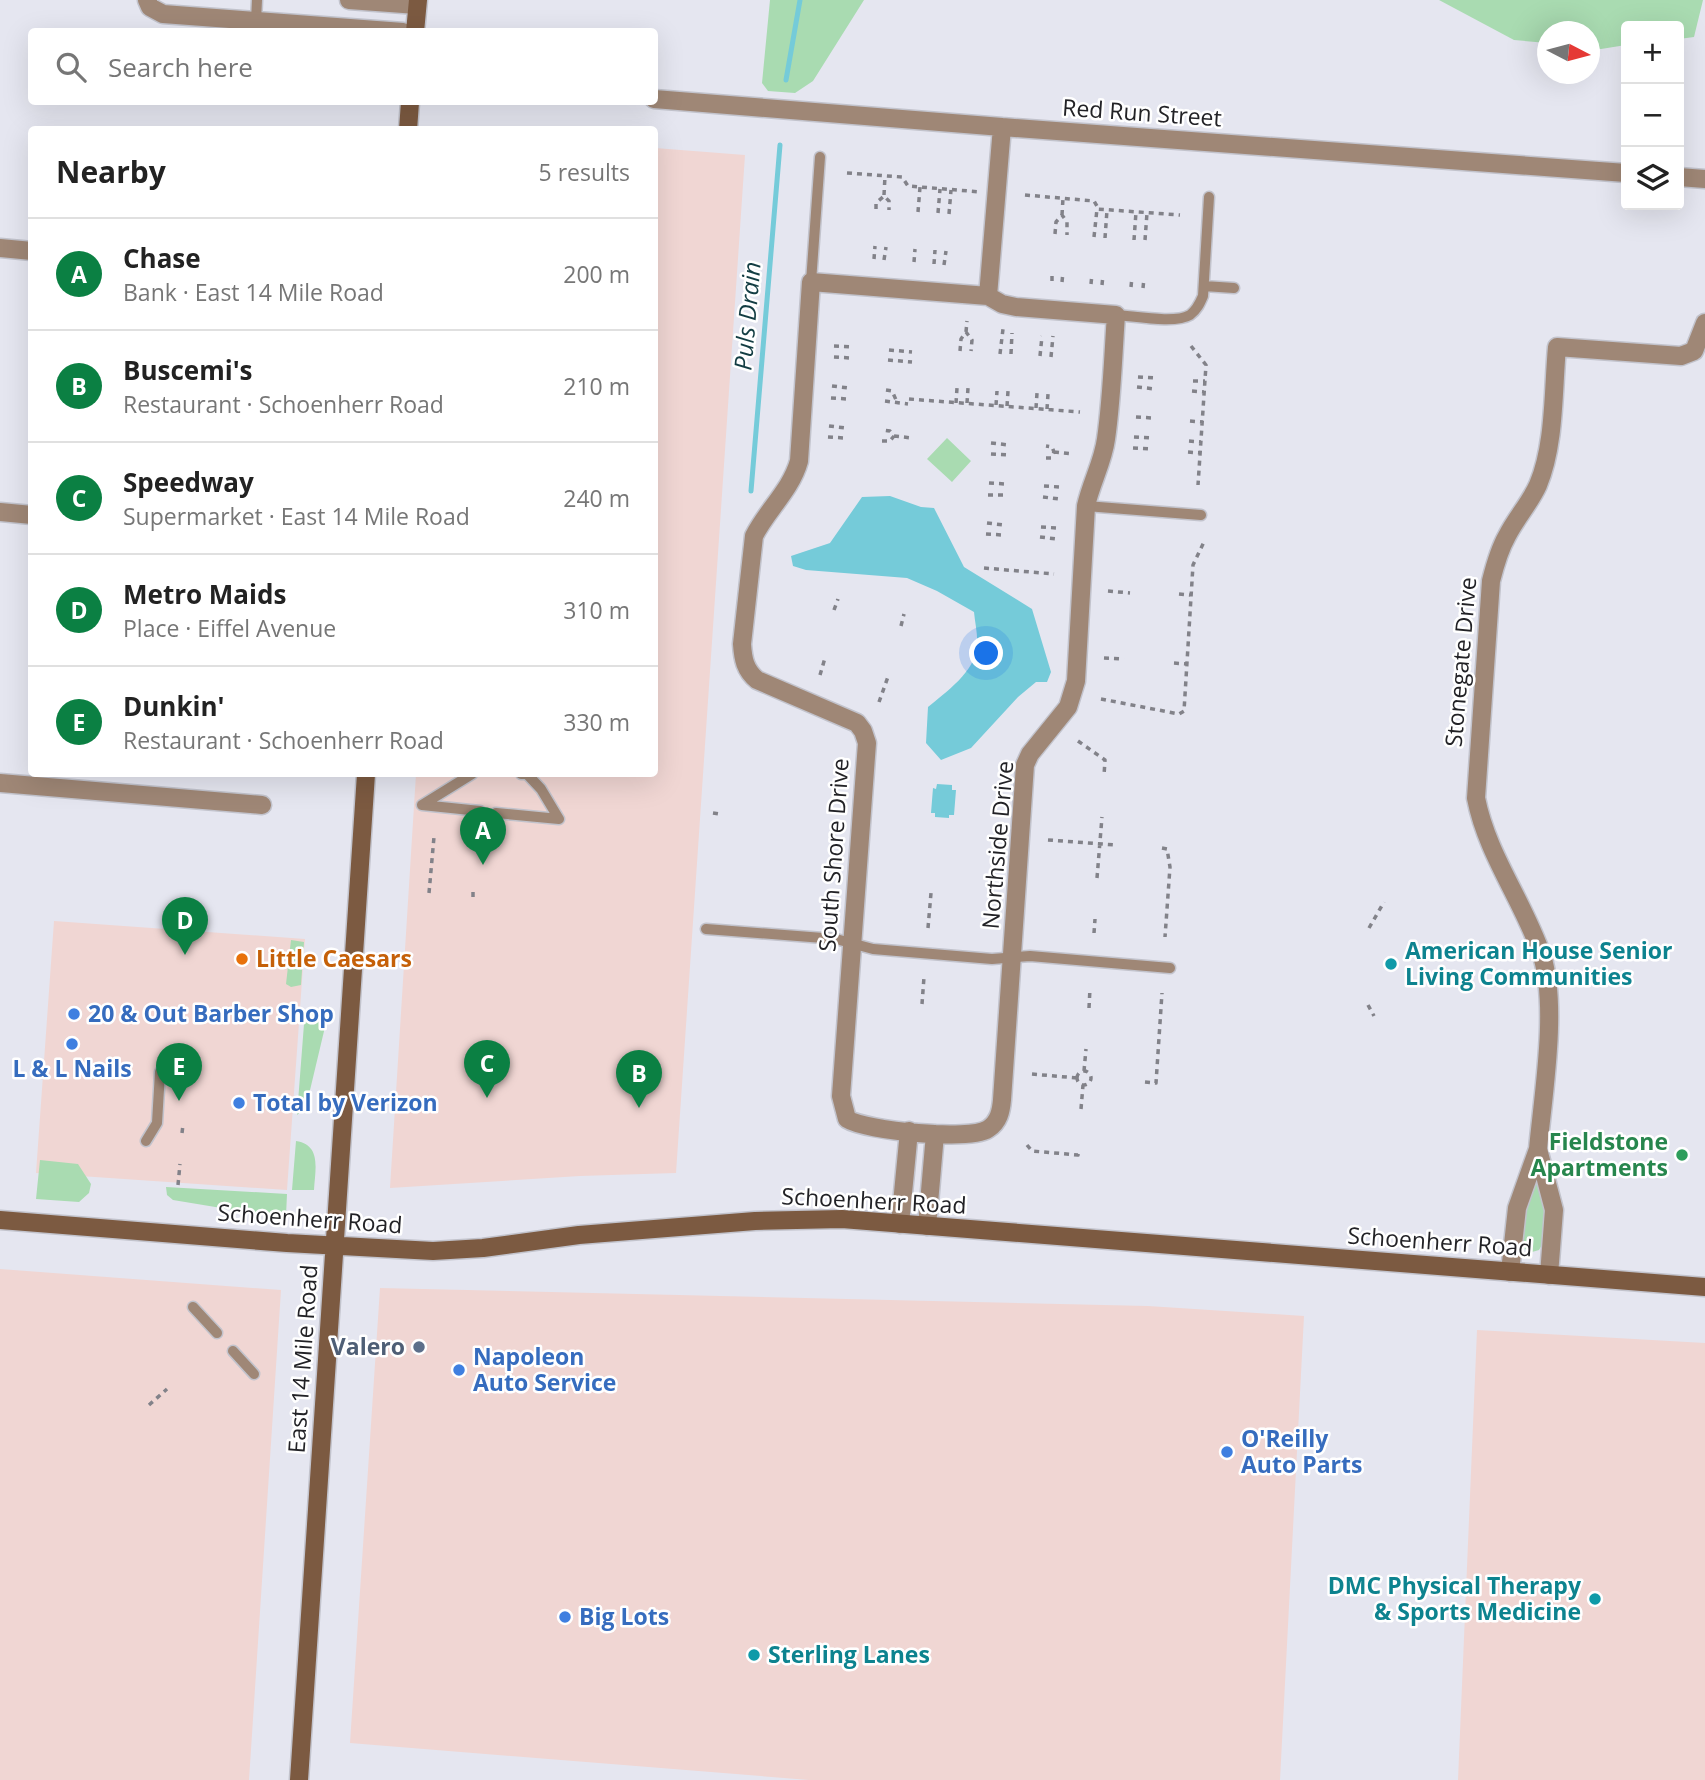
<!DOCTYPE html>
<html lang="en">
<head>
<meta charset="utf-8">
<style>
  body { margin:0; font-family:"Open Sans",sans-serif; background:#f2f2f2; color:#222 }
  .controls { position:absolute; right:21px; top:21px; display:grid; overflow:hidden; border-radius:7px; box-shadow:0 7px 28px #0002 }
  .controls button { width:63px; height:63px; display:grid; place-items:center; padding:0; border:0; border-bottom:2px solid #e0e0e0; background:#fff; color:#222; font:35px sans-serif }
  .compass { position:absolute; left:1537px; top:21px; width:63px; height:63px; border-radius:50%; background:#fff; box-shadow:0 7px 28px #0002; rotate:96deg }
  .you { position:absolute; left:987px; top:654px; width:24px; height:24px; margin:-18px; border:5px solid #fff; border-radius:50%; background:#1a73e8; box-shadow:0 0 0 10px #1a73e833 }
  .badge { display:grid; place-items:center; width:46px; height:46px; border-radius:50%; background:#0b8043; color:#fff; font-size:23px; font-weight:700 }
  .pin { position:absolute; translate:-50% -58px; filter:drop-shadow(0 2px 4px #0008) }
  .pin::after { content:''; position:absolute; top:37px; width:24px; height:21px; background:inherit; clip-path:polygon(0 0,100% 0,50% 100%) }
  .list { margin:0; padding:0; list-style:none }
  h2 { display:flex; justify-content:space-between; align-items:center; height:91px; margin:0; padding:0 28px; font-size:30px }
  h2 small { font-size:23px; font-weight:400; color:#767676 }
  .list li { display:grid; grid-template-columns:46px 1fr auto; gap:21px; align-items:center; box-sizing:border-box; height:112px; padding:0 28px; border-top:2px solid #e0e0e0 }
  .list b { display:block; font-size:26px; white-space:nowrap }
  .list p { margin:0; font-size:23px; white-space:nowrap; color:#767676 }
  .list em { font-size:23px; font-style:normal; color:#767676 }
  .icon { flex:none; width:38px; height:38px; fill:none; stroke:currentColor; stroke-width:2; stroke-linecap:round; stroke-linejoin:round }
  .map { position:relative; flex:none; width:1705px; height:1780px; overflow:hidden }
  .search { position:absolute; background:#fff; box-shadow:0 7px 28px #0002; left:28px; top:28px; width:630px; height:77px; display:flex; align-items:center; gap:18px; box-sizing:border-box; padding:0 24px; border-radius:7px; color:#767676; font-size:26px }
  .panel { position:absolute; background:#fff; box-shadow:0 7px 28px #0002; left:28px; top:126px; width:630px; height:651px; border-radius:7px }
  .map>svg:first-child { display:block }
  .commercial { fill:#f0d6d3 }
  .green { fill:#a9dbb1 }
  .water { fill:#75cbd9 }
  .lines { fill:none; stroke-linecap:round; stroke-linejoin:round }
  .stream { stroke:#75cbd9; stroke-width:5 }
  .lane-casing { stroke:#c2c3cc; stroke-width:13 }
  .street-casing { stroke:#c2c3cc; stroke-width:21 }
  .secondary-casing { stroke:#c2c3cc; stroke-width:21 }
  .path { stroke:#828289; stroke-width:3.5; stroke-dasharray:5 5; stroke-linecap:butt }
  .lane { stroke:#9f8776; stroke-width:10 }
  .street { stroke:#9f8776; stroke-width:18 }
  .secondary { stroke:#7c5a41; stroke-width:18 }
  .food-dot { fill:#e8710a; stroke:#fff; stroke-width:2.5 }
  .culture-dot { fill:#0f9aa8; stroke:#fff; stroke-width:2.5 }
  .shop-dot { fill:#3f7fe0; stroke:#fff; stroke-width:2.5 }
  .leisure-dot { fill:#2e9e5b; stroke:#fff; stroke-width:2.5 }
  .service-dot { fill:#5c6f8a; stroke:#fff; stroke-width:2.5 }
  .labels { text-anchor:middle; stroke-width:5; stroke-linejoin:round; paint-order:stroke }
  .street-label { font-size:23px; fill:#222226; stroke:#fff }
  .culture-label { font-size:23px; font-weight:bold; fill:#0d838f; stroke:#fff; text-anchor:start }
  .food-label { font-size:23px; font-weight:bold; fill:#c56008; stroke:#fff; text-anchor:start }
  .shop-label { font-size:23px; font-weight:bold; fill:#366cbe; stroke:#fff; text-anchor:start }
  .leisure-label { font-size:23px; font-weight:bold; fill:#27864d; stroke:#fff; text-anchor:end }
  .service-label { font-size:23px; font-weight:bold; fill:#4e5e75; stroke:#fff; text-anchor:end }
  .water-label { font-size:24px; font-style:italic; fill:#133d43; stroke:#fff }
</style>
</head>
<body>
<div class="map">
<svg width="1705" height="1780" viewBox="0 0 1705 1780">
  <rect width="100%" height="100%" fill="#e5e6f0"/>
  <!-- commercial -->
  <path class="commercial" d="M655,148l90,7 -69,1018 -96,3 -190,12 26,-414h238z
    M54,921l251,18 -18,251 -251,-17z
    M0,1269l281,21 -32,490h-249z
    M380,1288l768,18 156,10 -24,464h-471l-459,-37z
    M1477,1330l228,13v437h-247z"/>
  <!-- green -->
  <path class="green" d="M770,0h94l-51,81 -18,12 -27,-2 -6,-8z
    M1439,0h264l-9,37 -15,2v-13h-53v19l-25,4 -11,-1v-16h-42l-1,11 -33,-3z
    M947,438l24,23 -19,21 -25,-23z
    M291,940l13,2 -3,43 -10,2 -5,-3z
    M305,1011l14,4 6,12 -19,80 -9,8z
    M296,1141c26,4 19,29 18,49h-22z
    M40,1160l38,4 13,20 -2,9 -10,9 -43,-3z
    M1536,1184l3,2c5,17 11,49 0,64l-7,2 -7,-3c-8,-18 2,-46 9,-63z
    M166,1187l121,7 -1,22 -22,-1 -91,-15 -6,-5z"/>
  <!-- water -->
  <path class="water" d="M890,496l31,11 13,1 30,59 68,42 19,63 -4,10h-11l-18,15 -47,51 -30,12 -15,-17 2,-36c18,-15 47,-35 49,-61 1,-11 -2,-23 -3,-34l-37,-21 -30,-13 -101,-8 -13,-4 -2,-10 39,-13 32,-46z
    M937,784l15,1v5h4l-2,25h-5v3l-14,-1v-4h-4l2,-25 3,1z"/>
  <g class="lines">
    <!-- stream -->
    <path class="stream" d="M786,80l14,-80
      M751,491l29,-346"/>
    <defs>
      <path id="lane" d="M256,21l1,-21
        M811,282l9,-125
        M1204,286l30,2
        M1116,315c18,1 59,9 74,0 7,-5 10,-12 13,-19l6,-99
        M1086,506l115,9
        M521,774h6l14,15 18,30
        M422,805l50,-31
        M422,805l58,6
        M496,813l63,6
        M706,929l130,10 37,10 119,10 38,-3 140,12
        M146,1141l11,-18 3,-51
        M193,1307l24,26
        M233,1351l21,23"/>
      <path id="street" d="M147,0l3,7 13,7 240,18
        M349,0l68,5
        M654,99l348,28 624,46
        M1679,177l26,2
        M0,248l32,3
        M811,282l177,14 14,8 14,3 100,8c-3,41 -4,83 -10,124 -3,23 -15,44 -20,67l-10,175 -8,26 -38,47 -5,11 -23,335c-1,11 -3,22 -14,29 -18,12 -122,2 -141,-10l-6,-23 26,-353 -4,-12 -6,-8 -100,-43c-12,-10 -14,-21 -15,-36l12,-108c13,-26 37,-46 45,-75z
        M988,296l14,-169
        M0,512l32,3
        M0,783l262,22
        M1538,1149c5,-54 20,-142 4,-193 -18,-54 -55,-101 -66,-158l15,-217c4,-16 8,-31 16,-45 9,-18 23,-33 31,-51 17,-40 15,-95 19,-138l124,9 13,-5 11,-28
        M900,1224l9,-93
        M927,1226l8,-92
        M1510,1272l7,-64 21,-59 16,61 -5,65"/>
      <path id="secondary" d="M415,32l3,-32
        M408,130l2,-28
        M0,1220l287,23 146,8 50,-3 96,-13 176,-14 87,-2 863,68
        M299,1780l67,-1006"/>
    </defs>
    <!-- lane casing -->
    <use href="#lane" class="lane-casing"/>
    <!-- street casing -->
    <use href="#street" class="street-casing"/>
    <!-- secondary casing -->
    <use href="#secondary" class="secondary-casing"/>
    <!-- path -->
    <path class="path" d="M847,173l55,4 6,9 73,6
      M884,195l1,-19
      M1025,195l69,6 4,7
      M876,209v-6l8,-7 5,5v9
      M918,212l2,-25
      M938,213l2,-24
      M949,214l2,-24
      M1062,215l1,-17
      M1055,234l1,-12 6,-7 5,7v13
      M1094,237l3,-28 83,6
      M1105,238l2,-28
      M1134,240l2,-28
      M1145,240l2,-27
      M874,259l1,-13
      M884,260l2,-13
      M914,262l1,-13
      M934,264l1,-14
      M944,265l2,-14
      M1052,281v-10
      M1062,282l1,-10
      M1091,284l1,-10
      M1102,285l1,-10
      M1131,287l1,-10
      M1143,288l1,-10
      M966,332l1,-11
      M834,346l19,1
      M1191,346l15,19 -8,120
      M889,350l23,2
      M960,351l1,-12 5,-7 6,8 -1,11
      M1000,354l3,-25
      M1011,354l1,-21
      M1040,356l2,-20
      M834,357l17,1
      M1051,357l2,-21
      M888,360l24,2
      M1138,377l18,1
      M1193,381h12
      M832,386l17,2
      M1137,387l18,2
      M886,390l6,1 5,11
      M1192,391l12,1
      M831,398l17,1
      M909,399l171,13
      M885,401l23,3
      M956,403l1,-15
      M967,403l1,-15
      M996,405l1,-14
      M1007,406l1,-15
      M1036,408l1,-15
      M1047,409l1,-15
      M1136,417l17,1
      M1190,421l13,1
      M829,426l17,2
      M894,436l18,2
      M828,437l17,1
      M1134,437l18,1
      M882,441h8l4,-5 -4,-5 -7,-1
      M1189,441l12,1
      M991,443l18,2
      M1133,448l18,1
      M1054,452l19,2
      M1188,452l12,1
      M991,454l18,1
      M1046,458h5l3,-6 -2,-5 -6,-1
      M989,483l17,1
      M1044,486l16,1
      M988,495h18
      M1043,497l16,2
      M987,523l17,2
      M1041,527l16,1
      M986,534l17,1
      M1040,537l17,2
      M984,568l70,6
      M1108,591l22,2
      M1179,594l11,1
      M834,610l4,-11
      M901,626l3,-12
      M1104,658l20,1
      M1174,663l13,1
      M820,675l5,-17
      M1101,699l78,15 5,-3 9,-146 11,-23
      M879,702l10,-28
      M1078,741l27,19 -1,16
      M713,813l6,1
      M1048,840l68,5
      M1162,848l5,1 3,18 -5,70
      M1097,878l5,-61
      M429,893l5,-56
      M473,897v-10
      M928,928l3,-35
      M1369,928l15,-26
      M1094,933l1,-14
      M922,1004l2,-27
      M1368,1005l6,11
      M1089,1008l1,-20
      M1084,1071l2,-22
      M1077 1078a7 7 0 1 1 14 0a7 7 0 1 1-14 0Z
      M1032,1074l45,4
      M1145,1082l11,1 6,-90
      M1081,1109l2,-24
      M182,1133l1,-8
      M1027,1145l5,6 46,4v-5
      M178,1185l2,-21
      M149,1405l18,-16"/>
    <!-- lane -->
    <use href="#lane" class="lane"/>
    <!-- street -->
    <use href="#street" class="street"/>
    <!-- secondary -->
    <use href="#secondary" class="secondary"/>
  </g>
  <!-- markers -->
  <circle class="food-dot" cx="242" cy="959" r="7"/>
  <g class="culture-dot">
    <circle cx="1391" cy="964" r="7"/>
    <circle cx="1595" cy="1599" r="7"/>
    <circle cx="754" cy="1655" r="7"/>
  </g>
  <g class="shop-dot">
    <circle cx="74" cy="1014" r="7"/>
    <circle cx="72" cy="1044" r="7"/>
    <circle cx="239" cy="1103" r="7"/>
    <circle cx="459" cy="1370" r="7"/>
    <circle cx="1227" cy="1452" r="7"/>
    <circle cx="565" cy="1617" r="7"/>
  </g>
  <circle class="leisure-dot" cx="1682" cy="1155" r="7"/>
  <circle class="service-dot" cx="419" cy="1347" r="7"/>
  <g class="labels">
    <!-- street labels -->
    <g class="street-label">
      <text transform="translate(1142 113) rotate(4)" y="8">Red Run Street</text>
      <text transform="translate(1461 662) rotate(-85)" y="8">Stonegate Drive</text>
      <text transform="translate(998 845) rotate(-85)" y="8">Northside Drive</text>
      <text transform="translate(834 855) rotate(-86)" y="8">South Shore Drive</text>
      <text transform="translate(874 1201) rotate(3)" y="8">Schoenherr Road</text>
      <text transform="translate(310 1219) rotate(4)" y="8">Schoenherr Road</text>
      <text transform="translate(1440 1242) rotate(4)" y="8">Schoenherr Road</text>
      <text transform="translate(303 1359) rotate(-86)" y="8">East 14 Mile Road</text>
    </g>
    <!-- culture labels -->
    <g class="culture-label">
      <text x="1405" y="959">American House Senior<tspan x="1405" dy="26">Living Communities</tspan></text>
      <text x="1581" y="1594" text-anchor="end">DMC Physical Therapy<tspan x="1581" dy="26">&amp; Sports Medicine</tspan></text>
      <text x="768" y="1663">Sterling Lanes</text>
    </g>
    <!-- food labels -->
    <g class="food-label">
      <text x="256" y="967">Little Caesars</text>
    </g>
    <!-- shop labels -->
    <g class="shop-label">
      <text x="88" y="1022">20 &amp; Out Barber Shop</text>
      <text x="72" y="1077" text-anchor="middle">L &amp; L Nails</text>
      <text x="253" y="1111">Total by Verizon</text>
      <text x="473" y="1365">Napoleon<tspan x="473" dy="26">Auto Service</tspan></text>
      <text x="1241" y="1447">O'Reilly<tspan x="1241" dy="26">Auto Parts</tspan></text>
      <text x="579" y="1625">Big Lots</text>
    </g>
    <!-- leisure labels -->
    <g class="leisure-label">
      <text x="1668" y="1150">Fieldstone<tspan x="1668" dy="26">Apartments</tspan></text>
    </g>
    <!-- service labels -->
    <g class="service-label">
      <text x="405" y="1355">Valero</text>
    </g>
    <!-- water labels -->
    <g class="water-label">
      <text transform="translate(748 316) rotate(-85)" y="8">Puls Drain</text>
    </g>
  </g>
</svg>
<div class="controls">
<button>+</button>
<button>−</button>
<button><svg class="icon" aria-label="layers" viewBox="0 0 24 24"><path d="M12 4l9 5-9 5-9-5zM3 14l9 5 9-5"/></svg></button>
</div>
<svg class="compass" viewBox="-18 -18 36 36"><path d="M0-13l5 13h-10z" fill="#e53935"/><path d="M0 13l5-13h-10z" fill="#767676"/></svg>
<div class="you"></div>
<div class="pin badge" style="left:483px;top:865px">A</div>
<div class="pin badge" style="left:639px;top:1108px">B</div>
<div class="pin badge" style="left:487px;top:1098px">C</div>
<div class="pin badge" style="left:185px;top:955px">D</div>
<div class="pin badge" style="left:179px;top:1101px">E</div>
<div class="search"><svg class="icon" aria-label="search" viewBox="0 0 24 24"><circle cx="10" cy="10" r="6"/><path d="M15 15l6 6"/></svg>Search here</div>
<section class="panel">
<h2>Nearby<small>5 results</small></h2>
<ul class="list">
<li><span class="badge">A</span><div><b>Chase</b><p>Bank · East 14 Mile Road</p></div><em>200 m</em></li>
<li><span class="badge">B</span><div><b>Buscemi's</b><p>Restaurant · Schoenherr Road</p></div><em>210 m</em></li>
<li><span class="badge">C</span><div><b>Speedway</b><p>Supermarket · East 14 Mile Road</p></div><em>240 m</em></li>
<li><span class="badge">D</span><div><b>Metro Maids</b><p>Place · Eiffel Avenue</p></div><em>310 m</em></li>
<li><span class="badge">E</span><div><b>Dunkin'</b><p>Restaurant · Schoenherr Road</p></div><em>330 m</em></li>
</ul>
</section>
</div>
</body>
</html>
